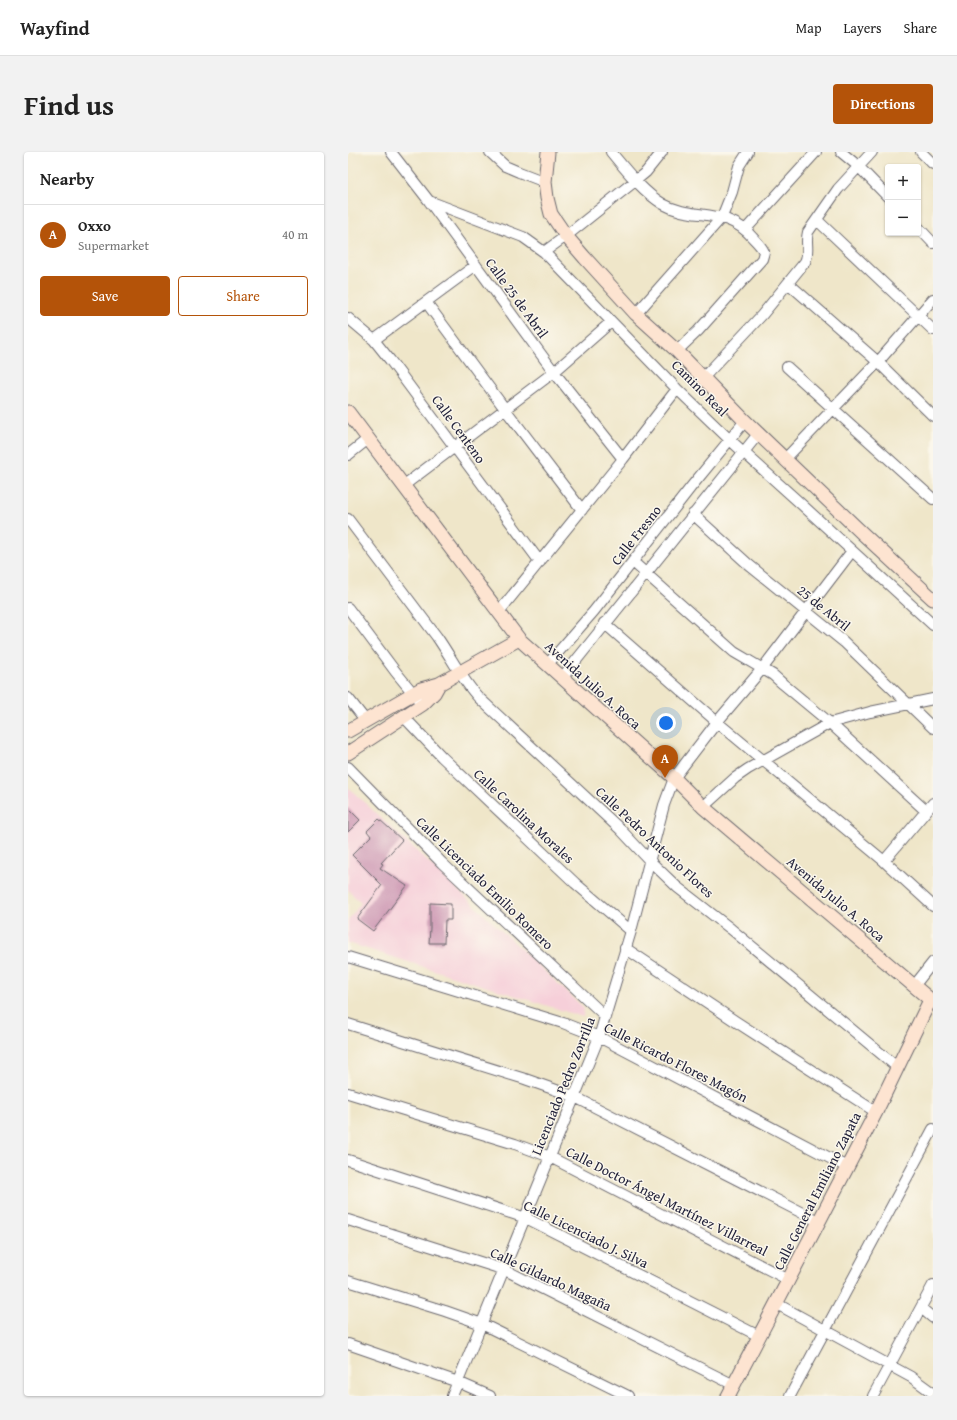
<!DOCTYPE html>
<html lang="en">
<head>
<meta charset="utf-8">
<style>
  body { margin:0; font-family:"Gentium Book Plus",serif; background:#f2f2f2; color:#222 }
  .controls { position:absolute; right:12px; top:12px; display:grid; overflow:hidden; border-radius:4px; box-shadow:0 1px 3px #0004 }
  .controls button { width:36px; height:36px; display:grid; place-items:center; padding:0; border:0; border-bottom:1px solid #e0e0e0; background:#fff; color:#222; font:20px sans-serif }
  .you { position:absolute; left:318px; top:571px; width:14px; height:14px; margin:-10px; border:3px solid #fff; border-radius:50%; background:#1a73e8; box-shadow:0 0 0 6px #1a73e833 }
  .badge { display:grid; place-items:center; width:26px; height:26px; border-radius:50%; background:#b45309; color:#fff; font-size:13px; font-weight:700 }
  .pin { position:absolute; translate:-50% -33px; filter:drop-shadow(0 1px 2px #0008) }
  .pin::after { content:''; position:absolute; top:21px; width:14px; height:12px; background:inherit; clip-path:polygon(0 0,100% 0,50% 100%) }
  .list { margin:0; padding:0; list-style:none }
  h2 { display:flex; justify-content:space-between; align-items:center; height:52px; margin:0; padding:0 16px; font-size:17px }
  h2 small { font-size:13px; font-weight:400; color:#767676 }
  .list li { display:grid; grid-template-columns:26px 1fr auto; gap:12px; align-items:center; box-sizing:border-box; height:60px; padding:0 16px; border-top:1px solid #e0e0e0 }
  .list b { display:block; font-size:15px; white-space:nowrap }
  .list p { margin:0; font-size:13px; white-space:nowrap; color:#767676 }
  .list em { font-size:13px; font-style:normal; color:#767676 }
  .actions { display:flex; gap:8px; padding:12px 16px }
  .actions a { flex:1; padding:9px 0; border:1px solid #b45309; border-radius:4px; text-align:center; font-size:14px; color:#b45309 }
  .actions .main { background:#b45309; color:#fff }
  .map { position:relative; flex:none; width:585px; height:1244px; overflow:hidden; border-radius:4px }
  header { display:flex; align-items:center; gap:24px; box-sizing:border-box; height:56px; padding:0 20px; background:#fff; border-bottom:1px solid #e0e0e0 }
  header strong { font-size:19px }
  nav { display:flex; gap:22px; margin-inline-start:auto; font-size:14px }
  .intro { display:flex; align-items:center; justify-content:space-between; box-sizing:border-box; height:96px; padding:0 24px }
  h1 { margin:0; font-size:28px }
  .button { padding:10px 18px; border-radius:4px; background:#b45309; color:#fff; font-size:14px; font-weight:700 }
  main { display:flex; gap:24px; padding:0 24px }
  aside { flex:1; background:#fff; border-radius:4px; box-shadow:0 1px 3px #0004 }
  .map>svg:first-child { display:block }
  .built { fill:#f6cfd9 }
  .building { fill:#cb93b0 }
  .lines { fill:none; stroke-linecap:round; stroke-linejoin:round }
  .street-casing { stroke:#6a676d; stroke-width:12 }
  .secondary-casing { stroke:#6a676d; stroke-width:15 }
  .street { stroke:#fff; stroke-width:10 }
  .secondary { stroke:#fde4d1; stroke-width:13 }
  .labels { text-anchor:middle; stroke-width:3; stroke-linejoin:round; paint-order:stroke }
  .street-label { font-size:14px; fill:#22223b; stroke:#fbf7ec }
</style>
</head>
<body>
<header>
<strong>Wayfind</strong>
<nav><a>Map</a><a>Layers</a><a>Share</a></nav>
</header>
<div class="intro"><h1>Find us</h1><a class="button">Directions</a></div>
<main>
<aside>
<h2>Nearby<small></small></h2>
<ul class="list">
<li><span class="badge">A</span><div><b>Oxxo</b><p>Supermarket</p></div><em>40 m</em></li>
</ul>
<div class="actions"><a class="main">Save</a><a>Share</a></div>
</aside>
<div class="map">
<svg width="585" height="1244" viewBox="0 0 585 1244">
  <rect width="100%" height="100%" fill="#fbf7ec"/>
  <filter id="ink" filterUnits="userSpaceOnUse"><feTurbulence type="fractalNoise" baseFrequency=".025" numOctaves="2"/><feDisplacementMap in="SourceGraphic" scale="8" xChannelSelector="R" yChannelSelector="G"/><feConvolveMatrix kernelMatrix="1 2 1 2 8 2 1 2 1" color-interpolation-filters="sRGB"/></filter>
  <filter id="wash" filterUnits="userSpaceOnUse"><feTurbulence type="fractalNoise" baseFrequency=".012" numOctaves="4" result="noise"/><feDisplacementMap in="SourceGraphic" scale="16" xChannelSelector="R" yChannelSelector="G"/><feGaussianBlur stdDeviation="0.9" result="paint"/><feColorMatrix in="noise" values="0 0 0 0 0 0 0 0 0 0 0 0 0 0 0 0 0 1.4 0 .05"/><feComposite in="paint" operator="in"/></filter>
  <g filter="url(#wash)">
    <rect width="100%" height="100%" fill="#efe6c9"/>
    <!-- built -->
    <path class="built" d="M0,635l236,221 -1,9 -235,-74v-22l13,-18 -13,-13z"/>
    <g id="blocks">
      <!-- building -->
      <path class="building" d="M0,656l12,12 -12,12z
        M31,667l23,21 -21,23 2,1 -3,4 27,18 -34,45 -16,-12 25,-34 -30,-30 19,-19 -4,-5z
        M82,751l21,1v16h-6l-1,23h-15l1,-15z"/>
    </g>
  </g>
  <g filter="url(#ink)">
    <use href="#blocks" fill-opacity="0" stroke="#6a676d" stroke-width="1"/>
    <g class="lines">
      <defs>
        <path id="street" d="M43,0l38,49 125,171 69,87
          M142,0l15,14 14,6 26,10
          M263,0c15,18 32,40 52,52 30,17 63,2 90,34 4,4 9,9 11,14l-2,7 -64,72 -21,20
          M493,0l17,14 30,31
          M573,0l12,12
          M81,49l94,36 21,15 133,137 53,51 70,63 133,122
          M469,68l116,110
          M570,75l15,16
          M398,77l70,-77
          M196,100l22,-16 69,-55 11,-9 16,-20
          M440,131l90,79 55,54
          M78,150l79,107 77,101
          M288,162l86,-97 10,-25 7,-26 9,-14
          M0,166l26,22 16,20 150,202
          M26,188l102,-75
          M439,215l146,132
          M355,226l59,-63 43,-53c5,-10 0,-20 3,-30l30,-43 34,-37
          M0,303l20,-16
          M437,307l93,-97 55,-63
          M55,334l151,-114 57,-50
          M345,362l56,51 95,77 89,86
          M0,367l89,118c14,20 25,43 41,60l142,132 30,32 27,26 54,42 166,138
          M285,410l101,90 39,23 10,9 47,39 96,88
          M0,456l47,63 22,27
          M150,461l125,-154 54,-70
          M256,471l113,99 167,139 49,45
          M199,513l47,-54 97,-124 54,-66
          M214,526l197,-245
          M0,546l18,23
          M55,564l39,41 133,126 56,48
          M0,615l94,96 163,153
          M355,655l32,-29 13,-9 82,-46 40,-11 63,-13
          M536,709l49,-58
          M277,796l113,75 138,89
          M0,805l215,66 36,14 248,130
          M566,834l19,-24
          M0,872l177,55 48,17 245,125
          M0,941l167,51 35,13 239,123
          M0,1008l178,58 233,118
          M0,1068l157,50 229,115
          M0,1129l97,30 37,13 146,72
          M429,1152l134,73 22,16
          M573,1156l12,10
          M0,1192l110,38 32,14
          M104,1244l147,-359 32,-106 33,-126 10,-27 43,-56 45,-53 90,-118
          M442,1244l143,-267
          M525,1244l60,-111"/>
        <path id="secondary" d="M200,0l-3,30 2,16 4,16 15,22 19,22 51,56 41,37 68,70 117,112 71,66
          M0,260l171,227 155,139 29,29 230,195
          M0,579l73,-42 18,-5 80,-45
          M0,601l75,-49 11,-11 5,-9
          M380,1244l148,-284 54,-112"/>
      </defs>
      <!-- street casing -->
      <use href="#street" class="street-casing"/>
      <!-- secondary casing -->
      <use href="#secondary" class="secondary-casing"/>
      <!-- street -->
      <use href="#street" class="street"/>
      <!-- secondary -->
      <use href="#secondary" class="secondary"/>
    </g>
  </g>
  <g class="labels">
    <!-- street labels -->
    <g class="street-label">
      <text transform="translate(169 146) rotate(54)" y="5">Calle 25 de Abril</text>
      <text transform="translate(352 236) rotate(45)" y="5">Camino Real</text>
      <text transform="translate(111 277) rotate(54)" y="5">Calle Centeno</text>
      <text transform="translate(288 383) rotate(-52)" y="5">Calle Fresno</text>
      <text transform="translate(476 456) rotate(39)" y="5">25 de Abril</text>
      <text transform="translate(245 533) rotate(42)" y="5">Avenida Julio A. Roca</text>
      <text transform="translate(176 664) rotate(43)" y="5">Calle Carolina Morales</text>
      <text transform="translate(307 690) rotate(43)" y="5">Calle Pedro Antonio Flores</text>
      <text transform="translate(137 731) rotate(44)" y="5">Calle Licenciado Emilio Romero</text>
      <text transform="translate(488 747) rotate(40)" y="5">Avenida Julio A. Roca</text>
      <text transform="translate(328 910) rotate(27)" y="5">Calle Ricardo Flores Magón</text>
      <text transform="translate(215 934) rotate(-68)" y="5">Licenciado Pedro Zorrilla</text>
      <text transform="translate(469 1039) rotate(-63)" y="5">Calle General Emiliano Zapata</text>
      <text transform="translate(319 1049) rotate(27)" y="5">Calle Doctor Ángel Martínez Villarreal</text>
      <text transform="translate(238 1082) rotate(26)" y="5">Calle Licenciado J. Silva</text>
      <text transform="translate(203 1127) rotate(25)" y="5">Calle Gildardo Magaña</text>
    </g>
  </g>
</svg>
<div class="controls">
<button>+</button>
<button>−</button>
</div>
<div class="you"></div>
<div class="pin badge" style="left:317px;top:626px">A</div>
</div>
</main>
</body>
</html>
